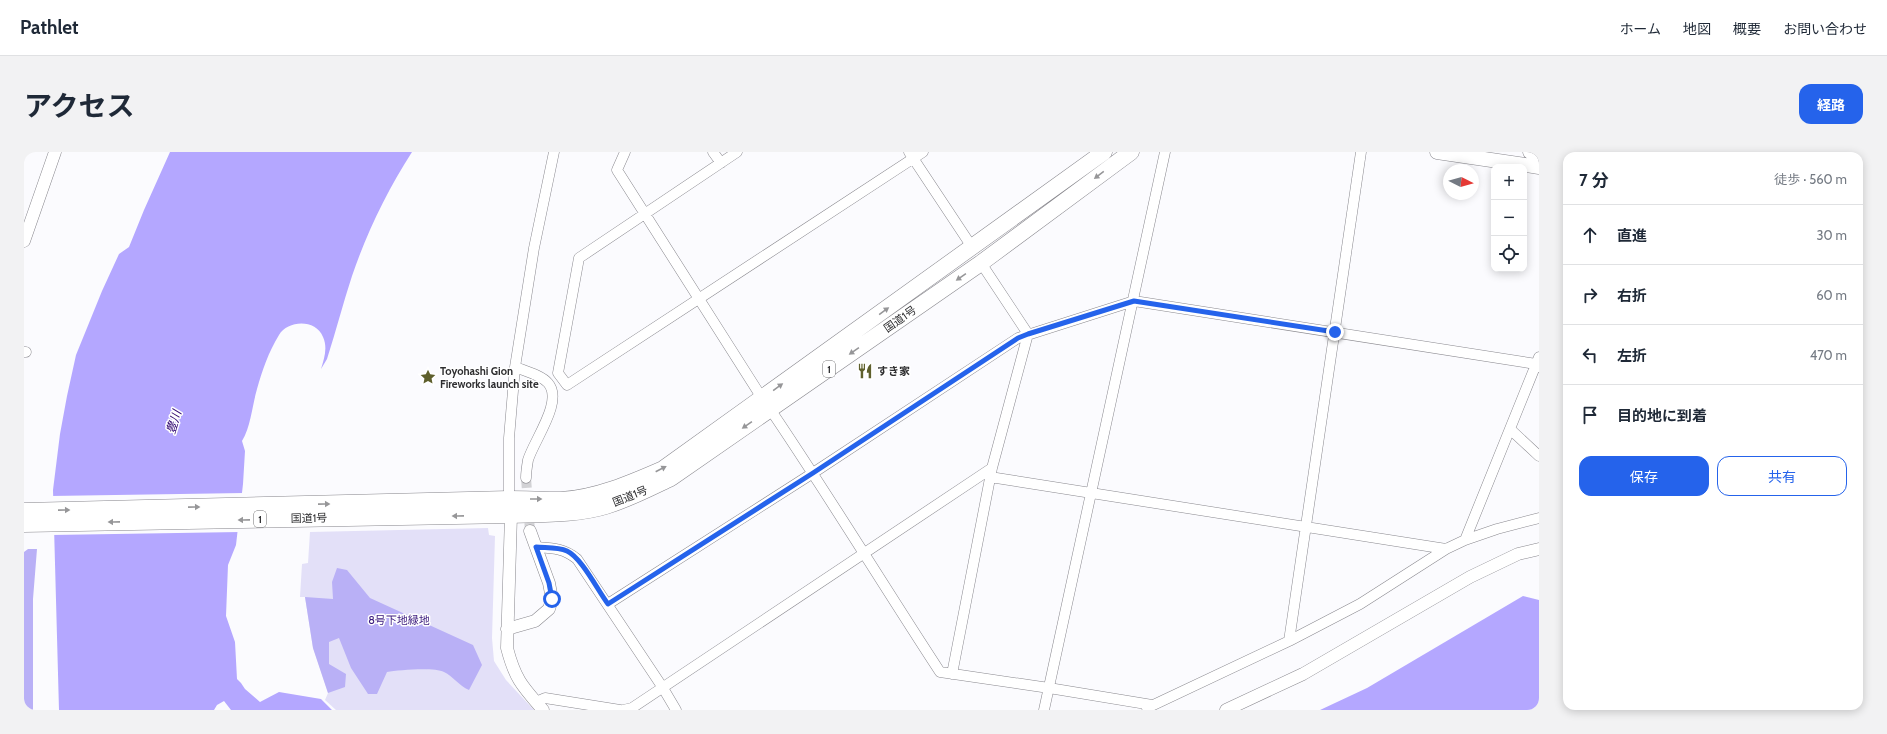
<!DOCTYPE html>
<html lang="ja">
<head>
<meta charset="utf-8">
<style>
  body { margin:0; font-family:Cabin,"Noto Sans JP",sans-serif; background:#f2f2f3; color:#1f2937 }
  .controls { position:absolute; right:12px; top:12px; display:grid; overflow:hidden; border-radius:8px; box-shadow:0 2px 10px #0003 }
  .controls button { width:36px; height:36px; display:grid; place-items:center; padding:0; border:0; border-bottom:1px solid #e0e1e3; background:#fff; color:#1f2937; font:20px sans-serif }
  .compass { position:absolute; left:1419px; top:12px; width:36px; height:36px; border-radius:50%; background:#fff; box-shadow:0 2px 10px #0003; rotate:96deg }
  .stop { position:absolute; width:12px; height:12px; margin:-9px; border:3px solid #2563eb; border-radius:50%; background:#fff }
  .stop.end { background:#2563eb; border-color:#fff; box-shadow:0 1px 4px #0008 }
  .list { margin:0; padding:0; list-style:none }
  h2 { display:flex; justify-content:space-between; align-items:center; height:52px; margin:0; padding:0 16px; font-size:17px }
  h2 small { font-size:13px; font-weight:400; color:#747a83 }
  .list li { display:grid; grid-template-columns:26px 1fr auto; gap:12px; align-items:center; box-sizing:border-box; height:60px; padding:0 16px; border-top:1px solid #e0e1e3 }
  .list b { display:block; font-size:15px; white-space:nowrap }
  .list em { font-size:13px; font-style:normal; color:#747a83 }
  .actions { display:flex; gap:8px; padding:12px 16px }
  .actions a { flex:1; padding:9px 0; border:1px solid #2563eb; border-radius:12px; text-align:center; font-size:14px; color:#2563eb }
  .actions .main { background:#2563eb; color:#fff }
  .icon { flex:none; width:22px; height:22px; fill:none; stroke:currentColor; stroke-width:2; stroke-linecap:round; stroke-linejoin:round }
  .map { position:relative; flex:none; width:1515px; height:558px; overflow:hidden; border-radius:12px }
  header { display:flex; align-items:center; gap:24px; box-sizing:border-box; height:56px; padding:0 20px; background:#fff; border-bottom:1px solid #e0e1e3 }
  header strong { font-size:19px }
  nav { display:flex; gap:22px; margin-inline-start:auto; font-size:14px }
  .intro { display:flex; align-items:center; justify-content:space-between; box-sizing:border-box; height:96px; padding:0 24px }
  h1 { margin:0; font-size:28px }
  .button { padding:10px 18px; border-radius:12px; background:#2563eb; color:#fff; font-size:14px; font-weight:700 }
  main { display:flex; gap:24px; padding:0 24px }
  aside { flex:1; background:#fff; border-radius:12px; box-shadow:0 2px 10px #0003 }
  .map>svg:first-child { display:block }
  .green { fill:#e3e0f8 }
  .forest { fill:#b9b0f6 }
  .water { fill:#b4a7ff }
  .pier { fill:#fbfbfe }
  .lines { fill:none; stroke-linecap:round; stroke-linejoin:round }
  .minor-tunnel { stroke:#d2d2d5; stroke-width:10; stroke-dasharray:10 5; stroke-linecap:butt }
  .minor-casing { stroke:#89888e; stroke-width:11 }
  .tertiary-casing { stroke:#89888e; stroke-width:13 }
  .secondary-casing { stroke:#89888e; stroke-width:15 }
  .trunk-casing { stroke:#89888e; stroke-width:17 }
  .minor { stroke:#fff; stroke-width:10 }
  .tertiary { stroke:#fff; stroke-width:12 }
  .secondary { stroke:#fff; stroke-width:14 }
  .trunk { stroke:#fff; stroke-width:16 }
  .oneway { fill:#969698 }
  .route { stroke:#2563eb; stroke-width:5 }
  .labels { text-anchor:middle; stroke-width:3; stroke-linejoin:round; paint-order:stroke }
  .shield { fill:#fff; stroke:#6d6d6e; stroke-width:1 }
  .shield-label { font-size:10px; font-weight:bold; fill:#2e2e30 }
  .street-label { font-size:11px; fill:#2e2e30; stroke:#fff }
  .poi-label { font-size:11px; font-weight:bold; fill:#2e2e30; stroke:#fff; text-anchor:start }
  .park-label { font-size:11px; fill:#3a197d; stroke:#fff }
  .water-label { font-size:12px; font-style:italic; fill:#2f056f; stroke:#fff }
</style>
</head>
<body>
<header>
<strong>Pathlet</strong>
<nav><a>ホーム</a><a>地図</a><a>概要</a><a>お問い合わせ</a></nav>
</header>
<div class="intro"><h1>アクセス</h1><a class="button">経路</a></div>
<main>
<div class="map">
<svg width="1515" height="558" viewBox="0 0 1515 558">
  <rect width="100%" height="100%" fill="#fbfbfe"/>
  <!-- green -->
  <path class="green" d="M464,376l1,7 6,1 -3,102 2,23 12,19 28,30h-198l-11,-10 3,-7 -15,-45 -8,-51h-5l2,-33 6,-1 2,-31z"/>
  <!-- forest -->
  <path class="forest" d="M4,397h9l-4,50v111h-9v-158z
    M313,416l10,2 23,28 103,47 9,20 -13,25c-10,-4 -16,-14 -25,-18 -10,-5 -45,-2 -57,0l-10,22h-9l-17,-26 -12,-30 -10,4v22l17,10 -1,13 -17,6 -15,-45 -8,-51 28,2 -1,-17z"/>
  <!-- water -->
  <path class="water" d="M146,0h242c-25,39 -45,80 -60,124 -9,27 -16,55 -25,83l-6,10c3,-10 7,-21 2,-32 -7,-18 -35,-17 -44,-2 -10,16 -17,36 -22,54 -5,17 -6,37 -15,52l3,10 -2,33 -7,61 -8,20 -2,51 9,26 2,37 4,4 4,6 15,13 19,-10 42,7 11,11h-101l-7,-9 -7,4 -3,5h-155l-6,-220 7,-56 7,-38 9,-41 26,-64 17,-37 10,-7 15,-37z
    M1499,444l16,4v110h-219l47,-22z"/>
  <!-- pier -->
  <path class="pier" d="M220,341l-4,39 -188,3 -1,-39z"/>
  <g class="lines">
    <!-- minor-tunnel -->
    <path class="minor-tunnel" d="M502,326l4,53"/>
    <defs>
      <path id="minor" d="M601,0l-8,18 145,228
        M689,0l8,11
        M713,0l-158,106 -21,115 9,12 356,-233
        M885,0l63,95
        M0,200h2
        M491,215c10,4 26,8 33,16 16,18 -14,57 -20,77 -1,6 -2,12 -2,18
        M746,257c59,87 113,176 170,263l109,16 103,17
        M1486,277l29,27
        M966,325l456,72
        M485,347v-61l6,-71 19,-119 20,-96
        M1441,388l74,-183
        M512,395c16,1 28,1 41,12l86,129 13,22
        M584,452l205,-131 205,-135 116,-37 402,63 3,3
        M1265,489l72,-489
        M928,522l40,-206 36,-134 -47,-71
        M512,550l9,-4 75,12
        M1123,556l142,-67 71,-37 86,-55 19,-9 32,-11 42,-11
        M599,558l9,-2 360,-240
        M1020,558l121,-558"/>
      <path id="tertiary" d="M0,89l31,-89
        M487,363l-4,133c8,31 15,38 36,62
        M483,477l28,-8 14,-12 3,-10 -3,-16 -19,-52
        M1202,558l77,-36 167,-97 48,-23 21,-5"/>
      <path id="secondary" d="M1413,0l102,15
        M1506,0l9,1"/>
      <path id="trunk" d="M0,359l485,-12c17,0 34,1 52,1 35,-2 70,-17 102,-31l441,-317
        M0,372l487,-9c30,-1 66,0 95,-9 23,-7 44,-18 65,-28l310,-215 150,-111"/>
    </defs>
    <!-- minor casing -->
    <use href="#minor" class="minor-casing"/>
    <!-- tertiary casing -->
    <use href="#tertiary" class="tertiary-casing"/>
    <!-- secondary casing -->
    <use href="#secondary" class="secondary-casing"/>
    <!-- trunk casing -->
    <use href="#trunk" class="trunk-casing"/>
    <!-- minor -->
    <use href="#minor" class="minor"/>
    <!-- tertiary -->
    <use href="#tertiary" class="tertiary"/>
    <!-- secondary -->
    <use href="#secondary" class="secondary"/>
    <!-- trunk -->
    <use href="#trunk" class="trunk"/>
  </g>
  <!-- one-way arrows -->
  <defs><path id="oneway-solid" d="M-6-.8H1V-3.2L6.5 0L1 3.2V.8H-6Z"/></defs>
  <g class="oneway">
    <use href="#oneway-solid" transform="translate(1075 23) rotate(143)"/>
    <use href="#oneway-solid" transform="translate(937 125) rotate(145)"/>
    <use href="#oneway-solid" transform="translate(860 159) rotate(-36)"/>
    <use href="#oneway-solid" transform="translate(830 199) rotate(145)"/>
    <use href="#oneway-solid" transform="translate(754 235) rotate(-36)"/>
    <use href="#oneway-solid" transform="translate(723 273) rotate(145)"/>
    <use href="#oneway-solid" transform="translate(637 317) rotate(-27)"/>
    <use href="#oneway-solid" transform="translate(512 347)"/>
    <use href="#oneway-solid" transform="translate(300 352) rotate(-1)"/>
    <use href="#oneway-solid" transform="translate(170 355) rotate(-1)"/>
    <use href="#oneway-solid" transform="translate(40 358) rotate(-1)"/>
    <use href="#oneway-solid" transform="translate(434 364) rotate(179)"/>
    <use href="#oneway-solid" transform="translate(220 368) rotate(179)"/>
    <use href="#oneway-solid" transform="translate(90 370) rotate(179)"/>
  </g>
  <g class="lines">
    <!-- route -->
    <path class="route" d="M528,447l-3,-16 -13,-36c10,1 22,0 31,4 15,7 31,40 41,53l205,-131 205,-135 10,-4 106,-33 201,31"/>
  </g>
  <!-- icons -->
  <defs>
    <symbol id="restaurant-bare" viewBox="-9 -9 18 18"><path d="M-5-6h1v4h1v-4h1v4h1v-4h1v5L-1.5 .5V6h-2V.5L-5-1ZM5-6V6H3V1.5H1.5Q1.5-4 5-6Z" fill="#5e5f2c" stroke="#fff" stroke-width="2.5" paint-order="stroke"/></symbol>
    <symbol id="sight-bare" viewBox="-9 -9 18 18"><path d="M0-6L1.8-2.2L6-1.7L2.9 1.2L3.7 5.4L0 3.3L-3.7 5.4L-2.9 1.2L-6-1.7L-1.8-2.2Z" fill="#5e5f2c" stroke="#fff" stroke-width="2.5" paint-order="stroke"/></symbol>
  </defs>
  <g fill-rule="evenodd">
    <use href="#restaurant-bare" x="830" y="208" width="22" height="22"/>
    <use href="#sight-bare" x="393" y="214" width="22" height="22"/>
  </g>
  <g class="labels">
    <!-- shield labels -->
    <g class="shield">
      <rect x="799" y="209" width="12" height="16" rx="3"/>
      <rect x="230" y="359" width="12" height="16" rx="3"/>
    </g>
    <g class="shield-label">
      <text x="805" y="221">1</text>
      <text x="236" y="371">1</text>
    </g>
    <!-- street labels -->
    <g class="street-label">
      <text transform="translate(876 167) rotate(-35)" y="4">国道1号</text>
      <text transform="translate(606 344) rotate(-22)" y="4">国道1号</text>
      <text transform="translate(285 366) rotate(-1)" y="4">国道1号</text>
    </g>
    <!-- poi labels -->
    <g class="poi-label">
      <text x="416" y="223">Toyohashi Gion<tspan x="416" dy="13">Fireworks launch site</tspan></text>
      <text x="853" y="223">すき家</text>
    </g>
    <!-- park labels -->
    <g class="park-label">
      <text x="375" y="472">8号下地緑地</text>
    </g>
    <!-- water labels -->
    <g class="water-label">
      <text transform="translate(150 270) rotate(-73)" y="4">豊川</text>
    </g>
  </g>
</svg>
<div class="controls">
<button>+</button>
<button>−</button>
<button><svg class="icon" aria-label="locate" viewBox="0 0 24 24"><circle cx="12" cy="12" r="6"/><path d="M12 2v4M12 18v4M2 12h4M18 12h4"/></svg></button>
</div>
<svg class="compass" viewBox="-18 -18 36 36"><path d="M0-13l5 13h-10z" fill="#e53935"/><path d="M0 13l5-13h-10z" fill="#747a83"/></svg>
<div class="stop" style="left:528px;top:447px"></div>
<div class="stop end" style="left:1311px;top:180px"></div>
</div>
<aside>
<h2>7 分<small>徒歩 · 560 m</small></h2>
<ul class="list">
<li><svg class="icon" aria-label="ahead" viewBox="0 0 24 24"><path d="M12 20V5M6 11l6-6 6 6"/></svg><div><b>直進</b></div><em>30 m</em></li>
<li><svg class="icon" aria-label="right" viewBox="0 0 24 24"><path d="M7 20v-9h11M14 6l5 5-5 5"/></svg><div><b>右折</b></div><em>60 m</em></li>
<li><svg class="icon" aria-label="left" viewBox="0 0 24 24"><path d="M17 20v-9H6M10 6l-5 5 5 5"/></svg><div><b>左折</b></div><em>470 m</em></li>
<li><svg class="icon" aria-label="arrive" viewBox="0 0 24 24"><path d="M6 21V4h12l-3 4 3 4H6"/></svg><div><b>目的地に到着</b></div></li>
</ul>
<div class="actions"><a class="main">保存</a><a>共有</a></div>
</aside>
</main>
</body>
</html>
